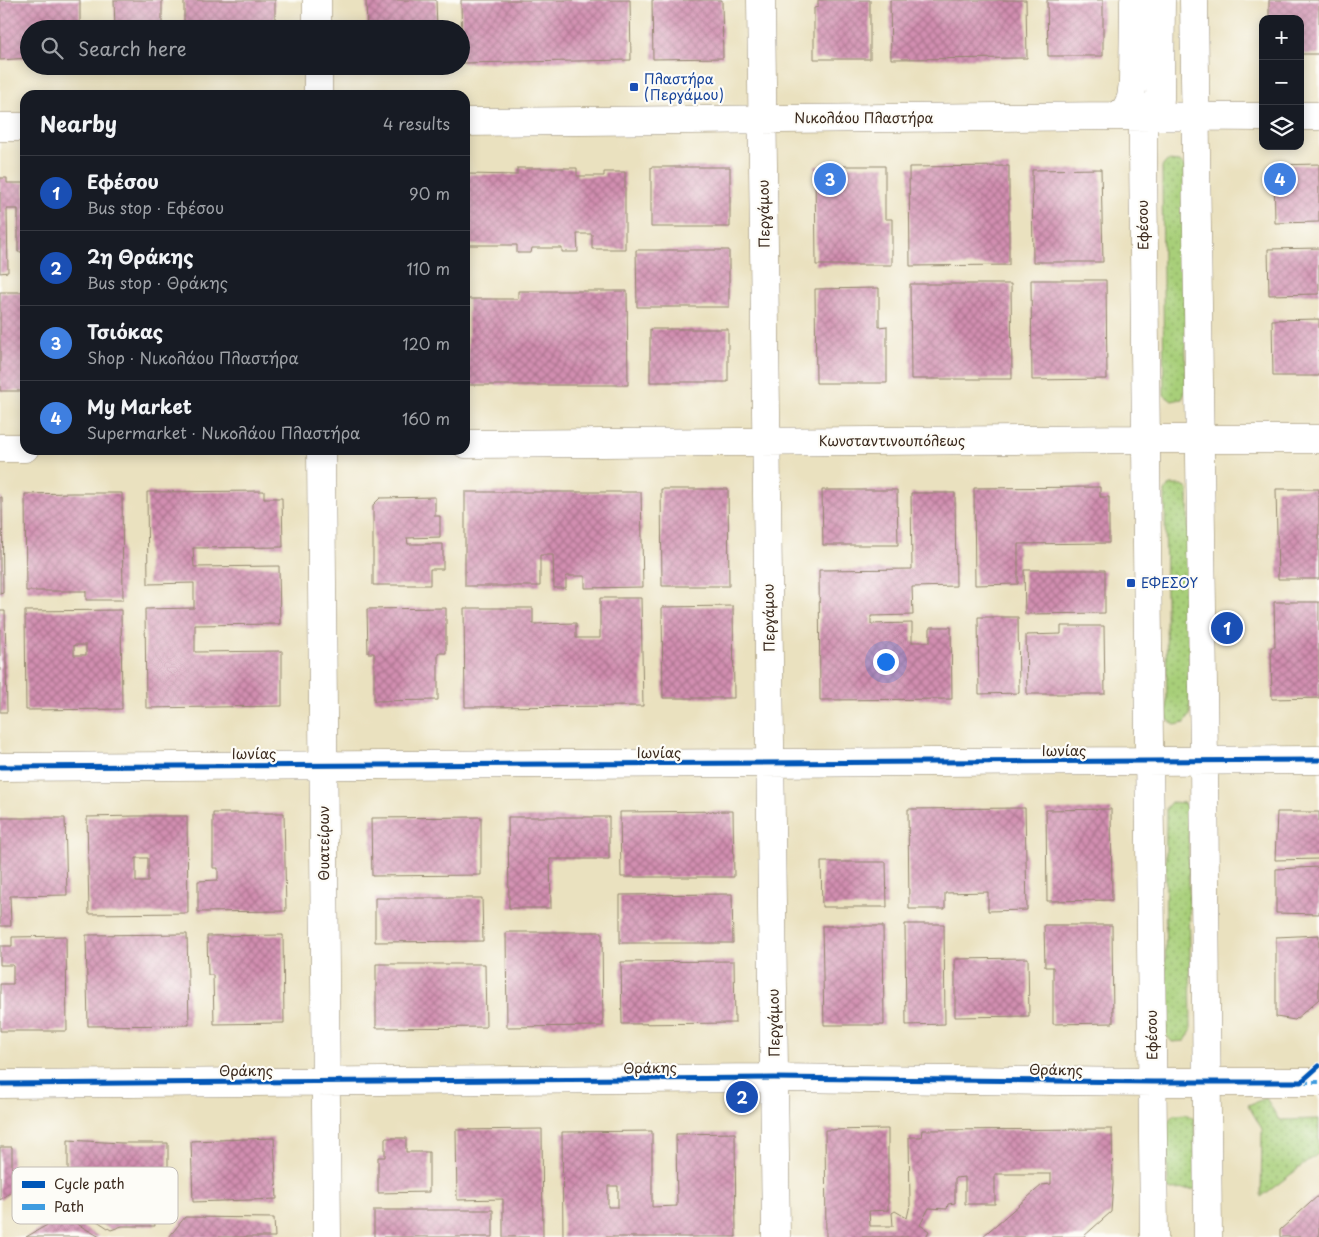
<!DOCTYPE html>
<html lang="en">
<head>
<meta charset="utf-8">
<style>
  body { margin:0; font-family:"Playpen Sans",sans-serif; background:#20242c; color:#f1f3f6 }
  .controls { position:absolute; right:15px; top:15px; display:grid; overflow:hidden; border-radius:10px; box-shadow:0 2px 12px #0003 }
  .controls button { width:45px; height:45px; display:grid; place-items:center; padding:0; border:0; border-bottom:1px solid #363941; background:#171b24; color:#f1f3f6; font:25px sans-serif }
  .you { position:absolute; left:885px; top:661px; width:18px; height:18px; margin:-12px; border:4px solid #fff; border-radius:50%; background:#1a73e8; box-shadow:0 0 0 8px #1a73e833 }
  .badge { display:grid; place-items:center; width:32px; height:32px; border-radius:50%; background:#1a73e8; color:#fff; font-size:16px; font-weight:700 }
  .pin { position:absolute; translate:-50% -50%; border:2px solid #fff; box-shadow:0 1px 5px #0006 }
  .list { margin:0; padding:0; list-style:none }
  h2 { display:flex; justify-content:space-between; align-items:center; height:65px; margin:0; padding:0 20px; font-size:21px }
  h2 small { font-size:16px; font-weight:400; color:#9ea1a6 }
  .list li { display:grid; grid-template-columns:32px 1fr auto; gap:15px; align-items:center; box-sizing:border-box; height:75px; padding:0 20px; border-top:1px solid #363941 }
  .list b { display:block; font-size:19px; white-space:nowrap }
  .list p { margin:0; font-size:16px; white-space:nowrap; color:#9ea1a6 }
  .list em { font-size:16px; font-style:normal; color:#9ea1a6 }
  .icon { flex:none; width:28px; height:28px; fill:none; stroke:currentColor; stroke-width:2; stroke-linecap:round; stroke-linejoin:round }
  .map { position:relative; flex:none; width:1319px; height:1237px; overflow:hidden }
  .search { position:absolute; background:#171b24; box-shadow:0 2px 12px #0003; left:20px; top:20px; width:450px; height:55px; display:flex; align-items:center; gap:12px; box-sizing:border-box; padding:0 18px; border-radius:28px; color:#9ea1a6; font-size:19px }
  .panel { position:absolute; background:#171b24; box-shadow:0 2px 12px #0003; left:20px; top:90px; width:450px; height:365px; border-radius:15px }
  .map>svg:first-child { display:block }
  .grass { fill:url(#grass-dots); stroke:#727c4c }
  .building { fill:url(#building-cross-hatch); fill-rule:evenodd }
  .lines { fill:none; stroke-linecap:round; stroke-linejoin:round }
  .minor-casing { stroke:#92866e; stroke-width:29 }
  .minor { stroke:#fff; stroke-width:28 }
  .quiet { stroke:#3f9ce0; stroke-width:4; stroke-dasharray:8 4; stroke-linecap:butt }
  .cycleway-casing { stroke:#fdfcf7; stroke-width:8 }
  .cycleway { stroke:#0057b8; stroke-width:5 }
  .transit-dot { fill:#1a4fb4; stroke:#fdfcf7; stroke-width:2 }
  .labels { text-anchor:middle; stroke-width:4.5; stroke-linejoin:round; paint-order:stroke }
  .transit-label { font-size:14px; fill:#164399; stroke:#fdfcf7; text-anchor:start }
  .street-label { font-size:14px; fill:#3b2a1e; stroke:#fdfcf7 }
  .key { fill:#fdfcf7; stroke:#c3bdb6; stroke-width:1 }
  .key-label { font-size:14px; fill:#3b2a1e }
</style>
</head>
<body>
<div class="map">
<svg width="1319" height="1237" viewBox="0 0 1319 1237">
  <defs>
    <pattern id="grass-dots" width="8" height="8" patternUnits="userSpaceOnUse" patternTransform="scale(1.25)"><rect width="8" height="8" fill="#a8cf79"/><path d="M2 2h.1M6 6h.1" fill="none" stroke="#8aa863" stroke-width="1.8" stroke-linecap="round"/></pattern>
    <pattern id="building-cross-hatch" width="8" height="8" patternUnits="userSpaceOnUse" patternTransform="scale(1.25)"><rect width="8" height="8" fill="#d18eb0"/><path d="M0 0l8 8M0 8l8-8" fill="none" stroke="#ab748f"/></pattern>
  </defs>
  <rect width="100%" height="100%" fill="#fdfcf7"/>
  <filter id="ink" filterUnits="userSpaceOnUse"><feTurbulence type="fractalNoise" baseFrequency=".02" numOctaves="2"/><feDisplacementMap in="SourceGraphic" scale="10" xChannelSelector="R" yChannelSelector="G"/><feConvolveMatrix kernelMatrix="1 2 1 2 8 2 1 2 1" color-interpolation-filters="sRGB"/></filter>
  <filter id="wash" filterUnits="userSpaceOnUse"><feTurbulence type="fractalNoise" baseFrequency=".0096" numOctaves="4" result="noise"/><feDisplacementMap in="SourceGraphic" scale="20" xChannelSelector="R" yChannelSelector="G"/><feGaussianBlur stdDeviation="1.12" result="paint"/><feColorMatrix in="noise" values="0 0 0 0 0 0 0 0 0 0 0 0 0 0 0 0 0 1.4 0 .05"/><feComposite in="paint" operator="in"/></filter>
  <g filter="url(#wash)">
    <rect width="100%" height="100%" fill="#eae1bf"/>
    <!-- grass -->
    <path class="grass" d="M1167,161l13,1 5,5 1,224 -4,8 -10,2 -8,-6 -2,-228z
      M1170,485h13l5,5 2,225 -5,8 -10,2 -8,-6 -2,-228z
      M1171,802l13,1 4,7 3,221 -6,10 -13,1 -7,-8 1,-226z
      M1266,1098l13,22 40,-1v34l-58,44 1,-68 -14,-24z
      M1186,1114l8,5 3,70 -29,1 -1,-67 6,-8z"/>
    <g id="blocks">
      <!-- building -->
      <path class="building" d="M0,0h80v29h-51v29l-29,2z
        M114,0h48v29h-47z
        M184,0h91v29h-91z
        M366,0h70l1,29h-70z
        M461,0h169l1,60 -169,3z
        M652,0h70l1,58 -70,1z
        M818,0h52v59h-56v-51l4,-1z
        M890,0h136l1,58 -136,1z
        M1047,0h56v56h-55z
        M1269,0h50v54h-19v-35h-31z
        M1319,164v58l-44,1 -1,-58z
        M815,166h70v53h7v46h-76z
        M1009,166v99l-99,1 -1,-99z
        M651,167h79v60h-79z
        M517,168h60v8h27v-4h21v77h-33v-15h-15l1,18h-16v-4h-30l-1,5h-14v-8h-49v-71l49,1z
        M1101,169l2,93h-70l-1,-92z
        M0,178h7v5h18v69h-7v-43h-11l1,63 -8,1z
        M1319,248v46l-50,1 -1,-46z
        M636,250h93v57h-92z
        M1031,280h75l1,99 -75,1z
        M910,284h101l1,95h-101z
        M879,288v39l8,-1v57h-71l-1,-94z
        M518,291h109l1,94h-160v-86h50z
        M0,292h25v99h-25z
        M1319,319v57h-46l-1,-56z
        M650,329h78v53h-78z
        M1100,487v10h9v46l-91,1v40l-43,1 -1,-97z
        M661,489h67l1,97h-67z
        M1276,489h43v90h-41z
        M822,490h75l1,55h-75z
        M264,491v7h18l1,49 -90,1 1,19 85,-1 1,58 -85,1v27l87,-1v55l-136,2 -1,-99 49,-1v-25l-46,1 -1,-92z
        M465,492h176l2,95 -58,1v-12h-19v12h-12l-1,-33h-13v31h-75z
        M72,493h50l1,107h-37v-9h-60l-1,-97z
        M911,493h44l1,93 -44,1 1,28 -42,1v8l41,-1v19h18v-15h21l1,72 -132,1 -1,-130 93,-1z
        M0,497h2l1,96 -3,1z
        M435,497v19h5v21l-33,1 1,6h35v25h-13v16h-57v-80l7,-7z
        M1024,570h81v43l-80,1z
        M600,598h41l2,108 -178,1 -1,-99h69v16l43,-1v15h24z
        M1274,602h45v96l-47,1 -1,-52h4z
        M733,606l1,92h-71l-1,-91z
        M446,608v45h-8v47l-64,1v-48h-6l-1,-44z
        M121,610l1,99 -96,1 -1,-99zM74,645h12v10h-12z
        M0,611h5l2,101h-7z
        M978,617h40l1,76 -40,1z
        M1061,626h43l1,68h-78l-1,-59 35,-1z
        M1025,808l2,102 -39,1v-19l-43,1v16h-36l-1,-100z
        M1111,809l1,91 -65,1 -1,-91z
        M733,811l1,66h-113l-1,-65z
        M1277,812h42v47l-44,1z
        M213,813h71l2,98 -88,1v-31l20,-1v-12h-5z
        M135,816h52l1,97 -99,1 -2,-97zM136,858h12v24h-12z
        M481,817v58l-109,1 -1,-58z
        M508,817h101v42h-59l1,49h-42z
        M0,818h65l2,77 -57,1 1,30h-11z
        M821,862h65l1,45h-65z
        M1319,867v47l-43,-1v-44z
        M732,894l1,49h-113v-48z
        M375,898h107l1,43 -108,1z
        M905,924h39l1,100 -39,1z
        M1044,925h68l1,98 -60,1v-57h-8z
        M822,926h61l1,99h-60z
        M506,932h96l1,94 -96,1z
        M187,934l2,91 -101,1 -2,-91z
        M283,935l1,88 -70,1 -1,-49h-5l-1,-39z
        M1319,935v64l-24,21 -19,-3v-80z
        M66,936l1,95h-67v-47h13v-19h-13v-19h12v-9z
        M1028,958l1,58 -74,1v-58z
        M734,961l1,62 -113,1 -1,-62z
        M376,964h109l1,63 -110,1z
        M542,1129l1,108h-40v-38l-46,1 -1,-70z
        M888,1129v81l-19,1 1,15h23l-1,-13 3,-2 12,7 3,-13 -1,-68h12l1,-7 190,-1 1,55 -2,28 -28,25h-101l60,-52 9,-1v-10h-56v30h-30v-27l-10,1v25l-7,1 -1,5 -18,-1 -9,17 9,6 -3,6h-100l-1,-107z
        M652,1131v76l25,-1 -1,-72 59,-1 1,104h-173l-1,-105zM608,1186h10v21h-10z
        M274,1138l3,61 -84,3 -2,-61z
        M385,1138h21v14h23v40l-51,1v-36h7z
        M68,1140l53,3h47v74h-14l1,9h-33l-11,4 -43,-28z
        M0,1147h12v35l2,8 -14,10z
        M1319,1195v42h-39v-7z
        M374,1210h119v27h-119z
        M63,1216l37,21h-74z
        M185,1217l89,1 1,19h-106z"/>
    </g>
  </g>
  <g filter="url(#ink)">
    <use href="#blocks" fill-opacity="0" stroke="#92866e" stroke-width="1"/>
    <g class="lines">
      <defs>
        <path id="minor" d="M317,0v29
          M761,0l15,1237
          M1194,0l10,762 4,475
          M318,66v29
          M1160,99l1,-99
          M1117,116l9,-7 5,-11 2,-16 1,-82
          M1300,116h19
          M465,122l652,-6 146,1
          M0,127h25
          M465,444l681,-5h173
          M0,448h25
          M321,450l6,787
          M0,767l1319,-7
          M0,1084l774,-6 379,4h166
          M1154,1237l-11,-1087v-33l17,-18"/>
      </defs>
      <!-- minor casing -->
      <use href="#minor" class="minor-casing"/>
      <!-- minor -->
      <use href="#minor" class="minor"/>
      <!-- quiet -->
      <path class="quiet" d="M1301,1082h18"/>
      <defs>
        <path id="cycleway" d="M0,767l1319,-7
          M0,1084l774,-6 379,4h148l18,-16"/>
      </defs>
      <!-- cycleway casing -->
      <use href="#cycleway" class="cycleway-casing"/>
      <!-- cycleway -->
      <use href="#cycleway" class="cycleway"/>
    </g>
  </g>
  <!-- markers -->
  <g class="transit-dot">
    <rect x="629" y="82" width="10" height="10" rx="2.5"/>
    <rect x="1126" y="578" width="10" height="10" rx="2.5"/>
  </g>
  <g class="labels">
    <!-- transit labels -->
    <g class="transit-label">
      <text x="644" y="84">Πλαστήρα<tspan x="644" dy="16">(Περγάμου)</tspan></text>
      <text x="1141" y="588">ΕΦΕΣΟΥ</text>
    </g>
    <!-- street labels -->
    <g class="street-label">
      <text x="864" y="123">Νικολάου Πλαστήρα</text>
      <text transform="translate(764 214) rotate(-91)" y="5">Περγάμου</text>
      <text transform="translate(1143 225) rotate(-91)" y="5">Εφέσου</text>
      <text x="892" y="446">Κωνσταντινουπόλεως</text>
      <text transform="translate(769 618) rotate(-91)" y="5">Περγάμου</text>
      <text x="1064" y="756">Ιωνίας</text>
      <text x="659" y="758">Ιωνίας</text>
      <text x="254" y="759">Ιωνίας</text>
      <text transform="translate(324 843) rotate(-90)" y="5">Θυατείρων</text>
      <text transform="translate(774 1023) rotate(-91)" y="5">Περγάμου</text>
      <text transform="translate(1152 1035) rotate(-91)" y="5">Εφέσου</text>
      <text transform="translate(650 1068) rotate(-1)" y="5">Θράκης</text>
      <text transform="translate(1056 1070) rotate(1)" y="5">Θράκης</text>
      <text x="246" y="1076">Θράκης</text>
    </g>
  </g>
  <!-- legend -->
  <rect x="12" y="1167" width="166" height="57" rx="8" class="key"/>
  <rect x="22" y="1181" width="23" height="7" fill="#0057b8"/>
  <rect x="22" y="1204" width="23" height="6" fill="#3f9ce0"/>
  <g class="key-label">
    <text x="54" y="1189">Cycle path</text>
    <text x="54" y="1212">Path</text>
  </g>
</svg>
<div class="controls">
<button>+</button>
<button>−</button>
<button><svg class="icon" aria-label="layers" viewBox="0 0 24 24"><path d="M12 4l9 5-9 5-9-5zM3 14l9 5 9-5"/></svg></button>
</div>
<div class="you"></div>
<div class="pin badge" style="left:1227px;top:628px;background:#1a4fb4">1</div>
<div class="pin badge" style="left:742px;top:1097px;background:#1a4fb4">2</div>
<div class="pin badge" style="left:830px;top:179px;background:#3f7fe0">3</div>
<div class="pin badge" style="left:1280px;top:179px;background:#3f7fe0">4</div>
<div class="search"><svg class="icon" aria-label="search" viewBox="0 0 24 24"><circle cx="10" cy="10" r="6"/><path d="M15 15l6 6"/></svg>Search here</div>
<section class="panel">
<h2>Nearby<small>4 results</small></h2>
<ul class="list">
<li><span class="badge" style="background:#1a4fb4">1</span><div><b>Εφέσου</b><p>Bus stop · Εφέσου</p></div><em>90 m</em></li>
<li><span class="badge" style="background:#1a4fb4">2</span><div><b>2η Θράκης</b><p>Bus stop · Θράκης</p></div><em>110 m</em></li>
<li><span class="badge" style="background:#3f7fe0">3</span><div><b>Τσιόκας</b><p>Shop · Νικολάου Πλαστήρα</p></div><em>120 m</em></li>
<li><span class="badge" style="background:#3f7fe0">4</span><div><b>My Market</b><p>Supermarket · Νικολάου Πλαστήρα</p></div><em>160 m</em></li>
</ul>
</section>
</div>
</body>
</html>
